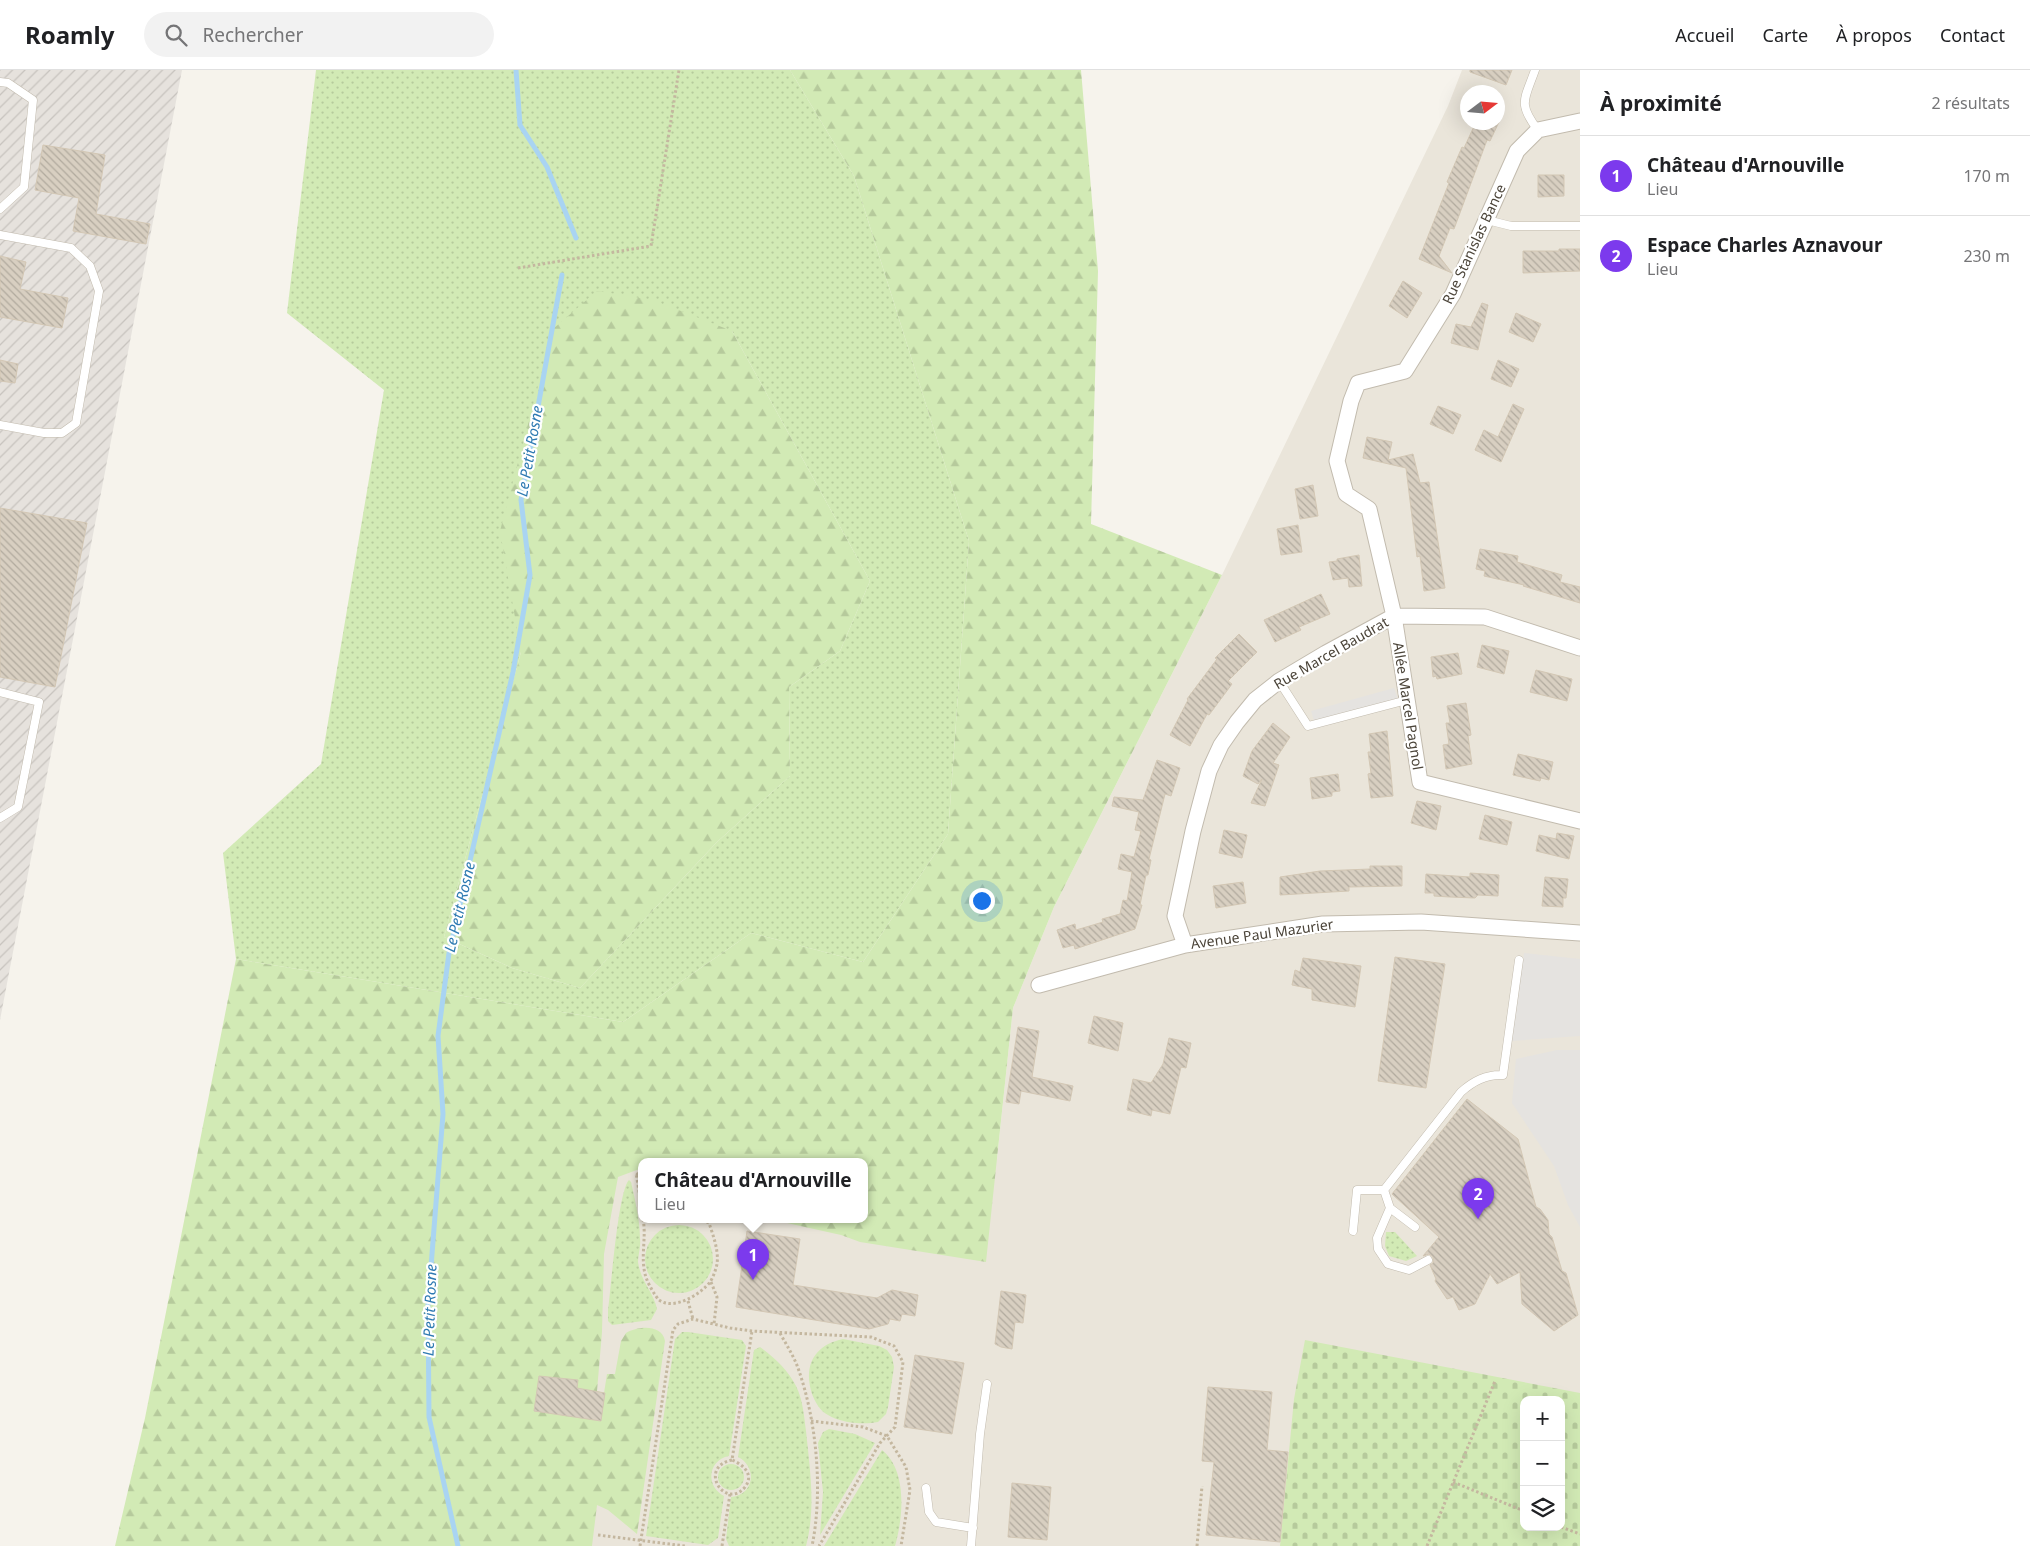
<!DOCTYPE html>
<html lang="fr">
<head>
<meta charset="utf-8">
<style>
  body { margin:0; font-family:"Noto Sans",sans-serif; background:#f2f2f2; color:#202124 }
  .controls { position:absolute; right:15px; bottom:15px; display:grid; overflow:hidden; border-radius:10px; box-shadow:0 5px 20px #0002 }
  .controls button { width:45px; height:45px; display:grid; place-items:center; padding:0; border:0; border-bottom:1px solid #e0e0e0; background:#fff; color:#202124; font:25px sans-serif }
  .compass { position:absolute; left:1460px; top:15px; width:45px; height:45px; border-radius:50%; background:#fff; box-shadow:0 5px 20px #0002; rotate:74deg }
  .you { position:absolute; left:981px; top:830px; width:18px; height:18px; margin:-12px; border:4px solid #fff; border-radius:50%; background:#1a73e8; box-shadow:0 0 0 8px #1a73e833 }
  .badge { display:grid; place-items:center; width:32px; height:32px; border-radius:50%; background:#7c3aed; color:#fff; font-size:16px; font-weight:700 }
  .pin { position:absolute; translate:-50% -41px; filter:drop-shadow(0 1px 2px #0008) }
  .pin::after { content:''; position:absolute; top:26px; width:18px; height:15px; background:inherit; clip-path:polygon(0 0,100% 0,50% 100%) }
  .popup { position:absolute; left:638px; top:1088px; width:230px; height:65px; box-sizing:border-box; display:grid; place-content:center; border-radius:10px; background:#fff; filter:drop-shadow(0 1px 4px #0005); font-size:16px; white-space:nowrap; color:#757577 }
  .popup b { font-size:19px; color:#202124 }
  .popup::after { content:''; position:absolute; left:50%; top:100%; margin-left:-10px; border:10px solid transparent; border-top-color:#fff }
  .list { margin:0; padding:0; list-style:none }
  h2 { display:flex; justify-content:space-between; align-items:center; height:65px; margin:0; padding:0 20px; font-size:21px }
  h2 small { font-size:16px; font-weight:400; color:#757577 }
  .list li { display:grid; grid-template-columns:32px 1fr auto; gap:15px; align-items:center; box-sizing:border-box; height:80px; padding:0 20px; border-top:1px solid #e0e0e0 }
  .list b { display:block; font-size:19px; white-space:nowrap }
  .list p { margin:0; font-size:16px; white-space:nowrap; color:#757577 }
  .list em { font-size:16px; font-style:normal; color:#757577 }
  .icon { flex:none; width:28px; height:28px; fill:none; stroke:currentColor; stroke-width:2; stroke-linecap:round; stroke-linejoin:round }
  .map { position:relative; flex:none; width:1580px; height:1476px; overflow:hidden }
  header { display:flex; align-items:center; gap:30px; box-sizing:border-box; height:70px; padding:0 25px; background:#fff; border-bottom:1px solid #e0e0e0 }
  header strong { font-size:24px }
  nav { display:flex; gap:28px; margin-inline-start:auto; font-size:18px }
  .search { width:350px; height:45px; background:#f2f2f2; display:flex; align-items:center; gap:12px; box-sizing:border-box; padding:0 18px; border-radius:28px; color:#757577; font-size:19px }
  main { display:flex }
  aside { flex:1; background:#fff }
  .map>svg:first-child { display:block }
  .residential { fill:#eae5da; fill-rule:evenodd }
  .industrial { fill:url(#industrial-furrows) }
  .grass { fill:url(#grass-dots); fill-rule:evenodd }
  .forest { fill:url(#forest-firs) }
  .cemetery { fill:url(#cemetery-stones); fill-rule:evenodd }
  .parking { fill:#e5e3e0 }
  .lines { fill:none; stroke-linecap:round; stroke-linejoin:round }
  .stream { stroke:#a9d4f2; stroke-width:5 }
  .building { fill:url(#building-back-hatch); stroke:#d3c7b4 }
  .lane-casing { stroke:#c2bbae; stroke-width:9 }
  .street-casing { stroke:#c2bbae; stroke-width:17 }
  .path { stroke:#c4b79f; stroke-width:3; stroke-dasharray:2.5 2.5; stroke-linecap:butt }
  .lane { stroke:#fff; stroke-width:8 }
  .street { stroke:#fff; stroke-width:15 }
  .labels { text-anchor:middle; stroke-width:4.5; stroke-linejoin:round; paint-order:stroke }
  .street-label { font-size:14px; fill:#4b4439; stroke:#fff }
  .water-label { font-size:15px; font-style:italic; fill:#2e7ab2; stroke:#fff }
</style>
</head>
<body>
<header>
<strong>Roamly</strong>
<div class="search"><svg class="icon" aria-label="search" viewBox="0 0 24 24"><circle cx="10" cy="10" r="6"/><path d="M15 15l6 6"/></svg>Rechercher</div>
<nav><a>Accueil</a><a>Carte</a><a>À propos</a><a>Contact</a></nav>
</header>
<main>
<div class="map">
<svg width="1580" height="1476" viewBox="0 0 1580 1476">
  <defs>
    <pattern id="industrial-furrows" width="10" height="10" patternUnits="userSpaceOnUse" patternTransform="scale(1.25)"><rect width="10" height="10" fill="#e6e2dd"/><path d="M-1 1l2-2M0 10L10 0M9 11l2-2" fill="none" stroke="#c7c3be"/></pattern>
    <pattern id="grass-dots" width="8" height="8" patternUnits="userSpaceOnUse" patternTransform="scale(1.25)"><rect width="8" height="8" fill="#d2eab5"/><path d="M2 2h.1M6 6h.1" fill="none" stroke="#b6ca9c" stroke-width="1.8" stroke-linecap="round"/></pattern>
    <pattern id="forest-firs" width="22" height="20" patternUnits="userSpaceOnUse" patternTransform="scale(1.25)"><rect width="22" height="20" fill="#d2eab5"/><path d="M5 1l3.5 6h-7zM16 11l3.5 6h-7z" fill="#b6ca9c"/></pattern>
    <pattern id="cemetery-stones" width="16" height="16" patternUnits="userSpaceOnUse" patternTransform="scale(1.25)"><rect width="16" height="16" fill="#d2eab5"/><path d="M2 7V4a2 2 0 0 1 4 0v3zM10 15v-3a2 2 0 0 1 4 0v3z" fill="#b6ca9c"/></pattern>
    <pattern id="building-back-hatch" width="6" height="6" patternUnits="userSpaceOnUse" patternTransform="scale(1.25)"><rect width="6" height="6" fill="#d8cfc1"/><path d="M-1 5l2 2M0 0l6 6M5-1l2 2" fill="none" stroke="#b1aa9e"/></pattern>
  </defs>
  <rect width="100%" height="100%" fill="#f6f3ec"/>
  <!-- residential -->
  <path class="residential" d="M1462,0h118v1476h-1086l-7,-446 510,59 16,-151 41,-101 168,-332 226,-469zM1468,22h30v30h-30zM642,1091h222v58h-222zM1524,1330h37v127h-37z"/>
  <!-- industrial -->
  <path class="industrial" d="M0,0h182l-182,950z"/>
  <!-- grass -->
  <path class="grass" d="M316,0h474l64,106 115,365 -21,293 -85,128 -112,-29 -128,89 -387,-63 -13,-106 98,-89 63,-374 -97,-77zM732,261l138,250 -30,70 -51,36 1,89 -73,66 -137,146 -68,-20 -68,-31 77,-285z
    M629,1110l2,2c4,18 9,38 9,57 1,8 -2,16 -2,23 2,18 16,31 19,47l-6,11 -39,5 -4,-4v-11c3,-21 10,-119 21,-130z
    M645 1189a34 34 0 1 1 68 0a34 34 0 1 1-68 0Z
    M1386,1162h9l22,24 -11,5 -17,-5 -4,-10z
    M682,1262h6l54,8 4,6 -17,110c-21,4 -24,30 -5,40l-6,42 -10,7 -62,-9 29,-197z
    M843,1269l36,7 8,4 5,7 2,10 -6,40 -2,7 -8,8c-15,3 -37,1 -50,-7 -8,-4 -13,-13 -16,-21 -9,-28 2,-49 31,-55z
    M760,1277c15,11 28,23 36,39 7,14 8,30 10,45 4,39 10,77 0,115h-77l-3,-7 5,-42c23,-2 27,-30 7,-40l16,-107z
    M829,1359l26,5 20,9 -55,92 3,-43 -5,-49 5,-11z
    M882,1380c26,21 21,68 13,96h-71z
    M718 1407a13 13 0 1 1 26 0a13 13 0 1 1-26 0Z"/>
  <!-- forest -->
  <path class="forest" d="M790,0h291l17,201 -7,253 131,51 -168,332 -41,101 -27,254 -126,-20 -19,-7 -72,-16h95v-58h-222v7l-24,9 -14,77 -2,78 -5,59 7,2 3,-19h8l6,-33 5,-8c12,-7 36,-9 39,8l-28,193 -29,-24 -11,-5 -5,41h-477l30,-128 91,-459 387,63 128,-89 112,29 85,-128 21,-293 -115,-365z
    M597,221l56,9 79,31 138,250 -30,70 -51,36 1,89 -73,66 -137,146 -68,-20 -68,-31 77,-285 -21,-121 53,-202z"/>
  <!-- cemetery -->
  <path class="cemetery" d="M1305,1270l275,53v153h-300l14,-147zM1524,1330h37v127h-37z"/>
  <!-- parking -->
  <path class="parking" d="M1394,618l5,14 -84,22 -4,-13z
    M1524,883l56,6v77l-68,5z
    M1557,980h23v177l-12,-22 -14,-39 -42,-63 4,-44z"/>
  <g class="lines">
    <!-- stream -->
    <path class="stream" d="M516,0l4,55 27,42 29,71
      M458,1476l-29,-129 -1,-112 15,-191 -5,-78 11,-83 64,-281 17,-97 -9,-75 41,-225"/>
  </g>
  <!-- building -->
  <path class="building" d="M1470,0h42l-6,15 -36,-13z
    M1476,52h23l-9,19 -3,-1 -33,89 -4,-1 -11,28 13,17 -33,-14 30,-76 -2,-1 15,-35 2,1z
    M43,75l62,10 -9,59 54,10 -4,20 -73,-13 6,-33 -44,-8z
    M1538,105h26v21l-26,1z
    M1559,179h21v22l-57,2v-22h36z
    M0,186l26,6 -6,27 48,9 -6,30 -62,-11z
    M1403,211l19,12 -15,25 -18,-12z
    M1482,233l6,2 -10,45 -27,-7 5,-19 15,3z
    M1516,243l25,11 -8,18 -24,-10z
    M0,290l18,4 -3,19 -15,-2z
    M1498,290l21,9 -8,18 -20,-8z
    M1513,334l11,5 -23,53 -26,-12 9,-20 14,7z
    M1438,336l23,9 -8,19 -23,-10z
    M1367,367l25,5 -4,18 25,-6 7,29 9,-1 16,106 -21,3 -4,-35 -3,1 -11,-89 -43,-10z
    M1313,415l5,31 -18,3 -5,-30z
    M0,438l87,15 -32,164 -55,-10z
    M1298,455l4,27 -21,3 -4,-26z
    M1480,479l38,7 -1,6 45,13 -2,7 20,5v16l-57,-17 1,-1 -40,-9 1,-5 -9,-2z
    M1359,485l3,31 -13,1 -1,-9 -15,2 -4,-18 8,-1v-2z
    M1321,524l9,20 -31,13 2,3 -26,12 -11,-22z
    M1239,564l18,18 -29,29 4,3 -23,31 -2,-1 -17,32 -20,-11 18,-35 -1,-1 30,-40 -2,-1z
    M1482,575l27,6 -5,23 -27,-7z
    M1458,583l4,21 -25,5 -1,-3 -3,1 -2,-20z
    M1536,600l36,9 -5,22 -37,-9z
    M1466,633l5,32 -3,1 4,28 -26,5 -3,-24 6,-1 -3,-21h4l-3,-17z
    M1273,653l17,14 -17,26 6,2 -14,41 -14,-3 11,-24 -4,5 -15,-8 9,-25z
    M1387,661l6,65 -22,2 -3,-24 3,-1 -3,-21h3l-2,-18z
    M1518,684l35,8 -4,18 -8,-2 -1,3 -27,-6z
    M1157,690l23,8 -9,28 -6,-2 -16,65 2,1 -3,15h-2l-6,30h2l-7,24 -60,20 -1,-4 -11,3 -6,-18 18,-6 1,6 27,-8 -1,-3 18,-5 3,-14 4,1 5,-29 -14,-3 3,-15 13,3 7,-26 -6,-1 4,-18 -27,-6 2,-9 29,3z
    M1338,704l2,17 -8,1v4l-20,3 -2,-21z
    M1417,731l24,5 -5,24 -25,-7z
    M1485,745l27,7 -5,23 -28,-6z
    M1224,760l23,5 -5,23 -23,-5z
    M1557,763l17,3 -5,23 -33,-8 3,-16 17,4z
    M1370,796h32v20l-53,1v4l-69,4v-18l40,-6 50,-2z
    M1470,803l29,2 -1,21 -20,-1 -3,3 -25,-1 -16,-1v-3h-9l1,-19 44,3z
    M1545,807l23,2 -2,19h-3v9l-21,-1z
    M1243,812l3,21 -30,5 -3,-22z
    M1395,887l50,7 -19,124 -48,-7z
    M1303,888l58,8 -6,41 -43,-7v-11l-20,-4 3,-15 5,2z
    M1094,946l29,7 -5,28 -30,-8z
    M1018,957l21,4 -7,46 41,9 -3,15 -49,-10 -2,13 -13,-2z
    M1169,968l22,5 -5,25 -5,-1 -11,47 -18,-4 -1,6 -24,-6 6,-31 18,4 12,-19z
    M1467,1029l51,40 18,68 4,2 8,11 1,14 3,3 10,34 4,2 12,42 -24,16 -32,-27 -2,-32 -23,12 -7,-10 -15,30 -16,6 -6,-13 -6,2 -12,-18 1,-2 -6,-14 3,-2v-6l-4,-3 -6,2 16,-19 -47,-43z
    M747,1161l53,8 -7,46 84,13 15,-8 26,5 -3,21 -13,-2 -2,7 -10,-2 -2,5 -19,5 -133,-22z
    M1001,1221l25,4 -3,28 -8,-1 -3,27 -11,-2 -6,-3z
    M915,1285l49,8 -12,71 -48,-7z
    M539,1306l39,4 -1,8 28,5 -4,28 -67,-10z
    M1208,1317l64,5 -5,58 21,2 -8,90 -74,-7 8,-73 -12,-1z
    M1012,1413l39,4 -4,53 -39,-3z"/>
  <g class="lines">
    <defs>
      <path id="lane" d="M1535,0c-10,29 -18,33 3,60
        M0,12l8,1 25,17 -9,87 -24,22
        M1487,150l24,6h69
        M0,165l71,13 19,18 9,25 -23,132 -14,10h-18l-44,-8
        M1279,611l29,45 99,-26
        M0,622l39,10 -21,105 -18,11
        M1390,1138l25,19
        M1353,1161l4,-41h27
        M1428,1190l-19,10 -21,-6 -10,-15 -1,-11 13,-30 -6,-18 77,-98c12,-11 25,-18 42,-17l16,-115
        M926,1418l3,24 7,10 37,6
        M971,1476l9,-112 7,-50"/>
      <path id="street" d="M1580,51l-42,9 -21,21 -64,143 -48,77 -47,12 -7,18 -14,60 9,33 23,15 25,107 26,166 160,39
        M1185,875l-10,-29 18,-85 16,-60 12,-26 16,-23 18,-22 24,-19 47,-28 68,-37 91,1 95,31
        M1039,915l146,-40 138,-21 98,-2 159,11"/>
    </defs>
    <!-- lane casing -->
    <use href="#lane" class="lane-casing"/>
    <!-- street casing -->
    <use href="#street" class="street-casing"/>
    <!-- path -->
    <path class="path" d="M518,198l133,-22 28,-176
      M642,1108l-6,-5 6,36
      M643,1149c4,20 -4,41 4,61 2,5 8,16 12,20 15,11 42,-6 51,-18 3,-4 6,-13 7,-18 2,-13 -4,-29 -8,-41l-8,-4
      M711,1212l6,15 -3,27
      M688,1231l5,18
      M780,1263c7,13 15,25 19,38 18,52 24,122 13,175
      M811,1351l52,6 24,9 19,31 4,23 -9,56
      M732,1390c-35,7 -7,51 13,27 10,-13 -3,-23 -13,-27l20,-129
      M1453,1412l71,29
      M1561,1457l19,7
      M598,1465l87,11
      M640,1476l33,-216 5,-6 15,-5 37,9 22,3 119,6 23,9 9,16 -8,65 -15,16 -61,103
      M722,1476l8,-52
      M1197,1476l5,-60
      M1427,1476l68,-165"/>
    <!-- lane -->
    <use href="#lane" class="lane"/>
    <!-- street -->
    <use href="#street" class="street"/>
  </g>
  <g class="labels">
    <!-- street labels -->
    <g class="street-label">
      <text transform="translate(1474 174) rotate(-65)" y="5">Rue Stanislas Bance</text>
      <text transform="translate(1331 583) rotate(-30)" y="5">Rue Marcel Baudrat</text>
      <text transform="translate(1408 636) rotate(81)" y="5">Allée Marcel Pagnol</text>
      <text transform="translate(1262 864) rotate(-8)" y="5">Avenue Paul Mazurier</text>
    </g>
    <!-- water labels -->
    <g class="water-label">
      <text transform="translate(530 381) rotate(-80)" y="5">Le Petit Rosne</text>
      <text transform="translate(460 837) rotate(-77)" y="5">Le Petit Rosne</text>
      <text transform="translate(430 1240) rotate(-88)" y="5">Le Petit Rosne</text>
    </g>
  </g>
</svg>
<div class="controls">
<button>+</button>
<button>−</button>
<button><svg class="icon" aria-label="layers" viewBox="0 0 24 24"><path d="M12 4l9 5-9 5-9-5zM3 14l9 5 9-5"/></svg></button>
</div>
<svg class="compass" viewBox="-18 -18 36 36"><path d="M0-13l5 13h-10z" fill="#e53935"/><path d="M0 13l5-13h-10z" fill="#757577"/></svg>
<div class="you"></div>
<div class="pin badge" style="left:753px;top:1210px">1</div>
<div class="popup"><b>Château d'Arnouville</b>Lieu</div>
<div class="pin badge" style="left:1478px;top:1149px">2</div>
</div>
<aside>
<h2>À proximité<small>2 résultats</small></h2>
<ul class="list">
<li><span class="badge">1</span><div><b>Château d'Arnouville</b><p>Lieu</p></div><em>170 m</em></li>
<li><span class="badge">2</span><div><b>Espace Charles Aznavour</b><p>Lieu</p></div><em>230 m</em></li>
</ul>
</aside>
</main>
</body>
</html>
